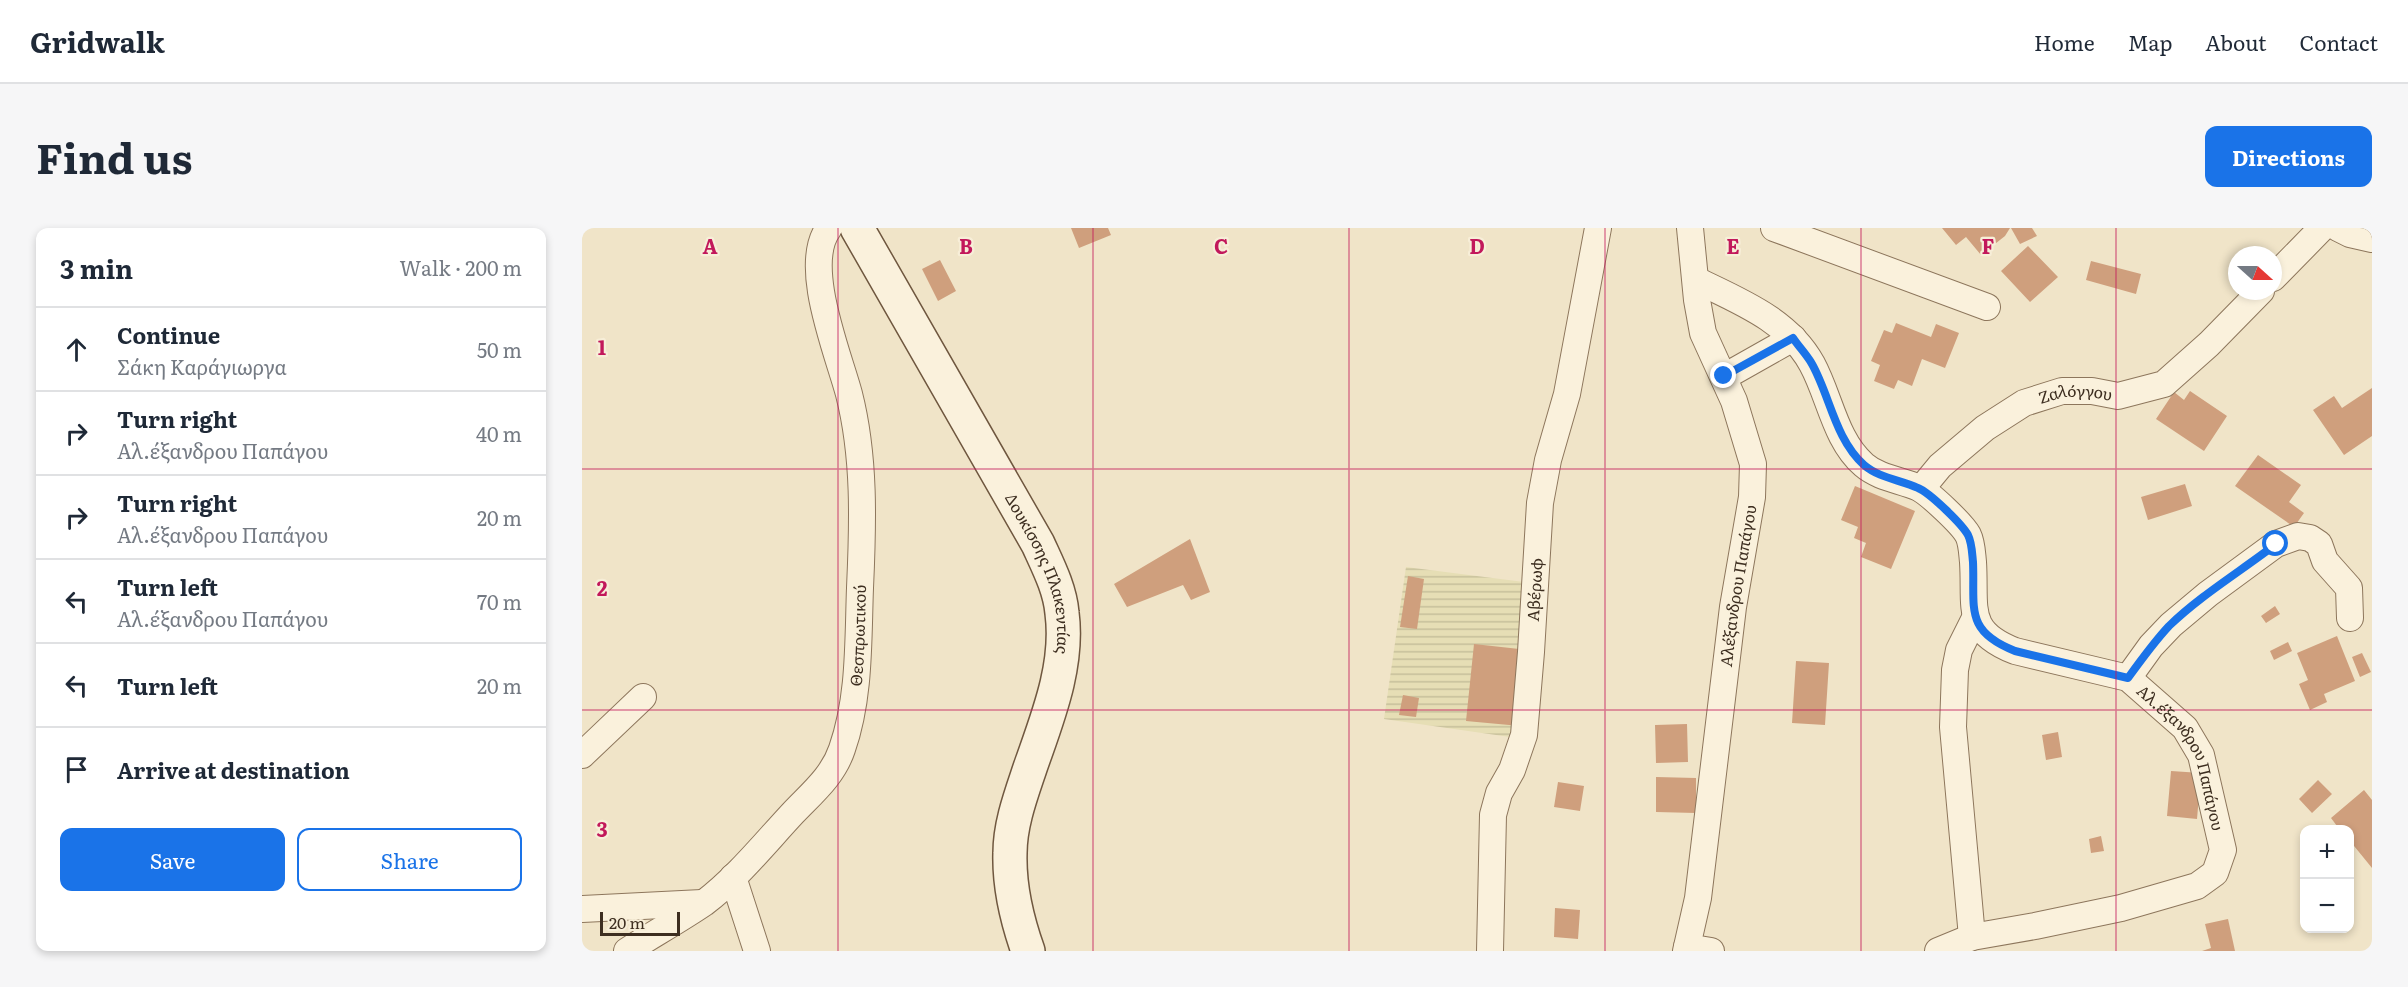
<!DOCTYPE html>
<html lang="en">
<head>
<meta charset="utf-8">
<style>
  body { margin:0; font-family:Literata,serif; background:#f6f6f7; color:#1f2937 }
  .controls { position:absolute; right:18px; bottom:18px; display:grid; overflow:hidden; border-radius:12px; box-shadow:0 3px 9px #0003 }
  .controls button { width:54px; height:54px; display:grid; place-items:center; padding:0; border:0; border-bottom:2px solid #e0e1e3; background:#fff; color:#1f2937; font:30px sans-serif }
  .compass { position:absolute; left:1646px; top:18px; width:54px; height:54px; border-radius:50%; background:#fff; box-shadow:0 3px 9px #0003; rotate:111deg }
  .scale { position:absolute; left:18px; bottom:15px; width:80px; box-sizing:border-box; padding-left:6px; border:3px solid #3d2e20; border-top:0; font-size:16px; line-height:21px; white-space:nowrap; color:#3d2e20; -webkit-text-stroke:4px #f7eed8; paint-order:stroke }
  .stop { position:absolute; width:18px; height:18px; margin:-14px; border:4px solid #1a73e8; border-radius:50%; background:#fff }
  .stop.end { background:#1a73e8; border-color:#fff; box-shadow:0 2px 6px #0008 }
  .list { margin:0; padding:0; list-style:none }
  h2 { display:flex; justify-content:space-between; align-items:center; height:78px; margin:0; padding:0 24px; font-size:26px }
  h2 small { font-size:20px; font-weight:400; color:#747a83 }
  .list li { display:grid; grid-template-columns:39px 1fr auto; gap:18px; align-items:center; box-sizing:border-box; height:84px; padding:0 24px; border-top:2px solid #e0e1e3 }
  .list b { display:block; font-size:22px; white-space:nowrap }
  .list p { margin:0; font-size:20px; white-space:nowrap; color:#747a83 }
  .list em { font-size:20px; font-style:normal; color:#747a83 }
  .actions { display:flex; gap:12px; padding:18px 24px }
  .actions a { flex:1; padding:14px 0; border:2px solid #1a73e8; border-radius:12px; text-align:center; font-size:21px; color:#1a73e8 }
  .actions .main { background:#1a73e8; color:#fff }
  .icon { flex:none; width:33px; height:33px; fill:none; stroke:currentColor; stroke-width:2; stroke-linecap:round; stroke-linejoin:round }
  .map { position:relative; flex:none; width:1790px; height:723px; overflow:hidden; border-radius:12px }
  header { display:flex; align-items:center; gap:36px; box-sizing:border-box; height:84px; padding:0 30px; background:#fff; border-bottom:2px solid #e0e1e3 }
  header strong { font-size:28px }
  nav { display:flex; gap:33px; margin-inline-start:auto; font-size:21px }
  .intro { display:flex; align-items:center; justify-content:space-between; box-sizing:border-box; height:144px; padding:0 36px }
  h1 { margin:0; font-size:42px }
  .button { padding:15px 27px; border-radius:12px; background:#1a73e8; color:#fff; font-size:21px; font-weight:700 }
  main { display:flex; gap:36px; padding:0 36px }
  aside { flex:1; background:#fff; border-radius:12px; box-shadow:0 3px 9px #0003 }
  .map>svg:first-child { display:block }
  .farmland { fill:url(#farmland-rules) }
  .building { fill:#cf9f7d }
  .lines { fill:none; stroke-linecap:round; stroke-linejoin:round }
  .minor-casing { stroke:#8d765c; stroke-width:28 }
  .secondary-casing { stroke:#6f573f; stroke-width:36 }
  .minor { stroke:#faf1dc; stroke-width:26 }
  .secondary { stroke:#faf1dc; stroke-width:33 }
  .route { stroke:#1a73e8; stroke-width:8 }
  .grid { fill:none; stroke:#c2185b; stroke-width:1.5; stroke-opacity:0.55 }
  .labels { text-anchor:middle; stroke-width:4.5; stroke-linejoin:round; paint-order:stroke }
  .street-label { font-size:16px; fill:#3d2e20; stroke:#f7eed8 }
  .grid-label { font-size:20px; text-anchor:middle; font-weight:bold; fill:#c2185b; stroke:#f7eed8; stroke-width:4.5; stroke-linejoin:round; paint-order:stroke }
</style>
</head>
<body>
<header>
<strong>Gridwalk</strong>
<nav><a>Home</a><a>Map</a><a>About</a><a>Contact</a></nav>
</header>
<div class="intro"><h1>Find us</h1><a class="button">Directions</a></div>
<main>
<aside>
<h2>3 min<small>Walk · 200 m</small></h2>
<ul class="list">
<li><svg class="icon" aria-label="ahead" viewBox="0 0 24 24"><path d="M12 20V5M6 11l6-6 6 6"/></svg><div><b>Continue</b><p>Σάκη Καράγιωργα</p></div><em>50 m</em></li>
<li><svg class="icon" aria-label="right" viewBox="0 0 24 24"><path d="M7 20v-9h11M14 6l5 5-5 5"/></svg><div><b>Turn right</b><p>Αλ.έξανδρου Παπάγου</p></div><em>40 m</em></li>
<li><svg class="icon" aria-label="right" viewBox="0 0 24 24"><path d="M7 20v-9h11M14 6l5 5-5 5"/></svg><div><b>Turn right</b><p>Αλ.έξανδρου Παπάγου</p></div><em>20 m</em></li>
<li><svg class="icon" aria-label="left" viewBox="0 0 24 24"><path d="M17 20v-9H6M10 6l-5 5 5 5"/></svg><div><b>Turn left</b><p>Αλ.έξανδρου Παπάγου</p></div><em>70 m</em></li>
<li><svg class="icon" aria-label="left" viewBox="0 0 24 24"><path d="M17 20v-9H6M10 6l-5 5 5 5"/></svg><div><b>Turn left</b></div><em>20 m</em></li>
<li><svg class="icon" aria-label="arrive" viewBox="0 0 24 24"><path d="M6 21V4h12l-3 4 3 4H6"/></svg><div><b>Arrive at destination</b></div></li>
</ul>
<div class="actions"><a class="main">Save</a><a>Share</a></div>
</aside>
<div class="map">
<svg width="1790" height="723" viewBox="0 0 1790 723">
  <defs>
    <pattern id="farmland-rules" width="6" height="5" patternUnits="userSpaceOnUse" patternTransform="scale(1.5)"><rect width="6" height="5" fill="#e6deb5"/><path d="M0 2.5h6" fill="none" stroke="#c6bf9b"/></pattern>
  </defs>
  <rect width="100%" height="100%" fill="#f0e4c8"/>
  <!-- farmland -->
  <path class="farmland" d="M824,339l126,16 -15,155 -133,-19z"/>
  <!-- building -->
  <path class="building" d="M489,0h37l3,7 -32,13z
    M1360,0h68l-5,8 -24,19 -15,-18 -10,8z
    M1429,0h21l5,8 -17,8z
    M1446,18l30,31 -28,25 -29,-31z
    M358,32l16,31 -18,10 -16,-32z
    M1509,33l50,13 -5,20 -50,-14z
    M1314,95l35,14 5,-13 23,9 -14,35 -23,-9 -10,27 -14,-6 -4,9 -20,-8 6,-16 -9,-4 13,-31 8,3z
    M1790,160v48l-28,19 -31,-45 21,-14 8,12z
    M1608,163l37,25 -23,35 -48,-32 18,-27 10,8z
    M1676,227l43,30 -12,17 15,11 -10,14 -59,-41z
    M1603,256l7,22 -44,14 -7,-23z
    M1273,258l60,25 -24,58 -30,-12 5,-14 -12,-5 4,-11 -17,-7z
    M608,311l20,53 -19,8 -8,-15 -56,22 -13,-23z
    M826,348l16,3 -7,50 -17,-2z
    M1693,378l5,8 -14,9 -5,-7z
    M1755,408l18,45 -31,13 3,8 -17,8 -11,-26 9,-4 -11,-27z
    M1706,414l4,9 -18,9 -4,-9z
    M892,416l54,6 -8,76 -54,-5z
    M1780,425l9,19 -11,5 -8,-20z
    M1214,433l33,2 -4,62 -33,-2z
    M821,467l16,3 -3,19 -17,-2z
    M1105,496l1,38 -32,1 -1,-38z
    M1476,504l4,25 -16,3 -4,-25z
    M1589,543l30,2 -4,46 -30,-3z
    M1074,549l40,1v35l-40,-1z
    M1736,552l14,14 -20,19 -13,-14z
    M976,554l26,4 -4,25 -26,-4z
    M1782,562l8,10v68l-22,-27v-11h-10l-9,-12z
    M1519,608l3,15 -13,2 -2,-14z
    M973,680l25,2 -2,29 -24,-2z
    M1646,691l7,32h-33l9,-3 -6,-24z"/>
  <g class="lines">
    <defs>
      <g id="minor">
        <path d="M1192,0l213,79"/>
        <path d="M1756,0l12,6 22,5"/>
        <path d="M1691,50l49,-50"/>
        <path id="s1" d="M1114,52c43,21 92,40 116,84 18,33 23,76 52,101 15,13 37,15 55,23 11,6 43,36 49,47 4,8 4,18 5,27 3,46 -9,69 42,89l113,27 57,50 16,27 22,95 -8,23 -18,13 -76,22 -86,18 -63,11 -34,14"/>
        <path d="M1142,149l69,-39"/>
        <path id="s2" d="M1339,261l19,-23 45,-38 39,-25 38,-12h30l26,5 46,-12 45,-40 52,-53"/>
        <path d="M1546,450l23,-32 20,-21 37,-31 68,-50 22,-8 12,2 9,6 6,17 24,27 1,30"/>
        <path d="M0,527l61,-58"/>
        <path d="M151,649l24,74"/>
        <path d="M0,681l120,-6"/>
        <path d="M1390,709l-19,-210 2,-57 4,-20 16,-32"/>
        <path d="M1105,719l24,4"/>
        <path id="s3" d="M45,723c25,-16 52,-31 77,-48 33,-25 61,-60 89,-90 19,-20 40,-37 49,-64 18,-51 16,-108 18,-161 3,-65 5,-131 -11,-194 -11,-41 -48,-130 -20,-166"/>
        <path id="s4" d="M908,723l3,-136 6,-22 13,-23 12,-35 7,-83 9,-149 8,-43 19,-66 31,-166"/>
        <path id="s5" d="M1104,723l12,-53 35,-291 19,-110 1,-33 -19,-63 -31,-68 -6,-33 -7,-72"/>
      </g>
      <g id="secondary">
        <path id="s6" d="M275,0l181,316c10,22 22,45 24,69 7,53 -15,106 -32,155 -9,27 -20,56 -20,85 -1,33 7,67 18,98"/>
      </g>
    </defs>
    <!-- minor casing -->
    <use href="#minor" class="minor-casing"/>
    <!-- secondary casing -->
    <use href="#secondary" class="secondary-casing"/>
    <!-- minor -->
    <use href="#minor" class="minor"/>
    <!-- secondary -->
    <use href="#secondary" class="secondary"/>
  </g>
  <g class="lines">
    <!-- route -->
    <path class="route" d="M1142,148l69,-38c6,9 14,17 19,26 18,32 23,75 52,101 15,13 37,15 54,23 12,5 44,36 50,47 4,8 4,18 5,27 2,46 -9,69 42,89l113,27c13,-18 26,-36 41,-52 32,-31 72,-55 107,-82"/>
  </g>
  <!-- grid -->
  <path class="grid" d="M256,0v723M511,0v723M767,0v723M1023,0v723M1279,0v723M1534,0v723M0,241h1790M0,482h1790"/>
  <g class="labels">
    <!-- street labels -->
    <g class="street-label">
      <text dy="6" stroke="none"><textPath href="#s2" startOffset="188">Ζαλόγγου</textPath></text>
      <text dy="6" stroke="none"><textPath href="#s6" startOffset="393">Δουκίσσης Πλακεντίας</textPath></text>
      <text dy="6" stroke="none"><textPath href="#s5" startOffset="369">Αλέξανδρου Παπάγου</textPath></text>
      <text dy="6" stroke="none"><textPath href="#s4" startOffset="368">Αβέρωφ</textPath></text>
      <text dy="6" stroke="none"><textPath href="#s3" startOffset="414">Θεσπρωτικού</textPath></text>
      <text dy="6" stroke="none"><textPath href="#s1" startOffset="741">Αλ.έξανδρου Παπάγου</textPath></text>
    </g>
  </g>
  <g class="grid-label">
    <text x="128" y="26">A</text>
    <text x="384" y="26">B</text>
    <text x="639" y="26">C</text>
    <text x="895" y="26">D</text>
    <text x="1151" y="26">E</text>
    <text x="1406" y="26">F</text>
    <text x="20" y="127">1</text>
    <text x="20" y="368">2</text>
    <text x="20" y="609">3</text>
  </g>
</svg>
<div class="controls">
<button>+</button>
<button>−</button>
</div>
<svg class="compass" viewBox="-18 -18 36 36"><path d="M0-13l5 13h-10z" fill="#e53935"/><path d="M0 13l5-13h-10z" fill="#747a83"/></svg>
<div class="scale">20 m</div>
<div class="stop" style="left:1694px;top:316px"></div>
<div class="stop end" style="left:1142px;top:148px"></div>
</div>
</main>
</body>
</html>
